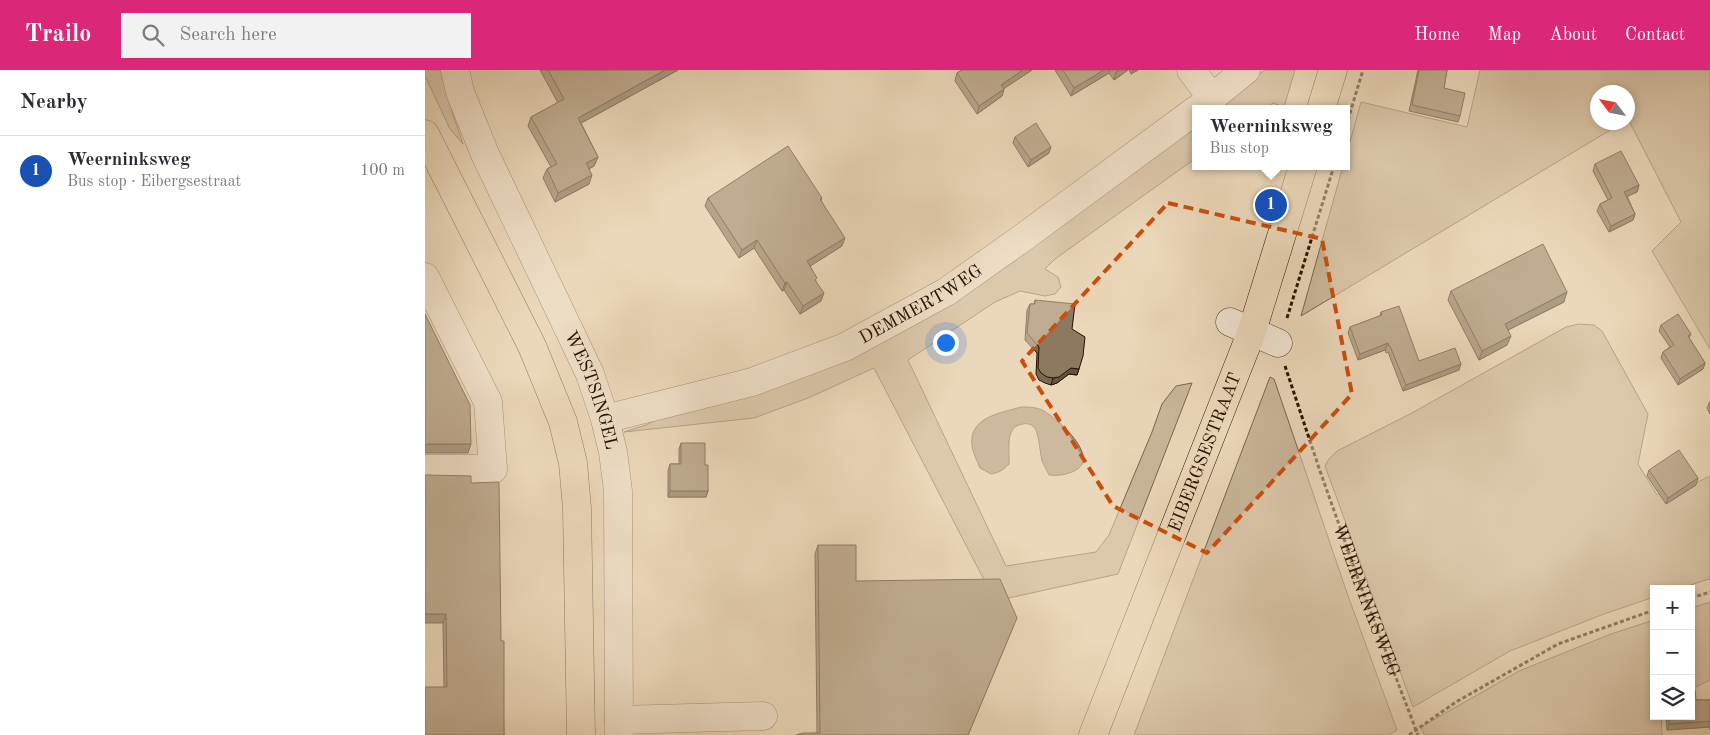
<!DOCTYPE html>
<html lang="en">
<head>
<meta charset="utf-8">
<style>
  body { margin:0; font-family:"Old Standard TT",serif; background:#f2f2f3; color:#2b2b33 }
  .controls { position:absolute; right:15px; bottom:15px; display:grid; overflow:hidden; border-radius:0px; box-shadow:0 2px 8px #0003 }
  .controls button { width:45px; height:45px; display:grid; place-items:center; padding:0; border:0; border-bottom:1px solid #e1e1e2; background:#fff; color:#2b2b33; font:25px sans-serif }
  .compass { position:absolute; left:1165px; top:15px; width:45px; height:45px; border-radius:50%; background:#fff; box-shadow:0 2px 8px #0003; rotate:302deg }
  .you { position:absolute; left:520px; top:272px; width:18px; height:18px; margin:-12px; border:4px solid #fff; border-radius:50%; background:#1a73e8; box-shadow:0 0 0 8px #1a73e833 }
  .badge { display:grid; place-items:center; width:32px; height:32px; border-radius:50%; background:#db2777; color:#fff; font-size:16px; font-weight:700 }
  .pin { position:absolute; translate:-50% -50%; border:2px solid #fff; box-shadow:0 1px 5px #0006 }
  .popup { position:absolute; left:767px; top:35px; width:158px; height:65px; box-sizing:border-box; display:grid; place-content:center; border-radius:0px; background:#fff; filter:drop-shadow(0 1px 4px #0005); font-size:16px; white-space:nowrap; color:#7c7c81 }
  .popup b { font-size:19px; color:#2b2b33 }
  .popup::after { content:''; position:absolute; left:50%; top:100%; margin-left:-10px; border:10px solid transparent; border-top-color:#fff }
  .list { margin:0; padding:0; list-style:none }
  h2 { display:flex; justify-content:space-between; align-items:center; height:65px; margin:0; padding:0 20px; font-size:21px }
  h2 small { font-size:16px; font-weight:400; color:#7c7c81 }
  .list li { display:grid; grid-template-columns:32px 1fr auto; gap:15px; align-items:center; box-sizing:border-box; height:70px; padding:0 20px; border-top:1px solid #e1e1e2 }
  .list b { display:block; font-size:19px; white-space:nowrap }
  .list p { margin:0; font-size:16px; white-space:nowrap; color:#7c7c81 }
  .list em { font-size:16px; font-style:normal; color:#7c7c81 }
  .icon { flex:none; width:28px; height:28px; fill:none; stroke:currentColor; stroke-width:2; stroke-linecap:round; stroke-linejoin:round }
  .map { position:relative; flex:none; width:1285px; height:665px; overflow:hidden }
  header { display:flex; align-items:center; gap:30px; box-sizing:border-box; height:70px; padding:0 25px; background:#db2777; color:#fff }
  header strong { font-size:24px }
  nav { display:flex; gap:28px; margin-inline-start:auto; font-size:18px }
  .search { width:350px; height:45px; background:#f2f2f3; display:flex; align-items:center; gap:12px; box-sizing:border-box; padding:0 18px; border-radius:0px; color:#7c7c81; font-size:19px }
  main { display:flex }
  aside { flex:1; background:#fff }
  .map>svg:first-child { display:block }
  .green { fill:#cab69a; stroke:#78644d }
  .water { fill:#a8947a; stroke:#746049 }
  .lines { fill:none; stroke-linecap:round; stroke-linejoin:round }
  .minor-casing { stroke:#58432e; stroke-width:29 }
  .major-casing { stroke:#271200; stroke-width:29 }
  .path { stroke:#271200; stroke-width:3; stroke-dasharray:4 2.5; stroke-linecap:butt }
  .minor { stroke:#f2e5d2; stroke-width:28 }
  .major { stroke:#ebd7b9; stroke-width:28 }
  .wall { fill:#796753; stroke:#271200 }
  .shaded-wall { fill:#635443; stroke:#271200 }
  .building { fill:#8d7860; stroke:#271200 }
  .marked { fill:none; stroke:#cb4e0a; stroke-width:4; stroke-dasharray:10 6; stroke-linejoin:round }
  .labels { text-anchor:middle; stroke-width:5; stroke-linejoin:round; paint-order:stroke }
  .street-label { font-size:18px; fill:#271200; stroke:#f2e5d2 }
</style>
</head>
<body>
<header>
<strong>Trailo</strong>
<div class="search"><svg class="icon" aria-label="search" viewBox="0 0 24 24"><circle cx="10" cy="10" r="6"/><path d="M15 15l6 6"/></svg>Search here</div>
<nav><a>Home</a><a>Map</a><a>About</a><a>Contact</a></nav>
</header>
<main>
<aside>
<h2>Nearby<small></small></h2>
<ul class="list">
<li><span class="badge" style="background:#1a4fb4">1</span><div><b>Weerninksweg</b><p>Bus stop · Eibergsestraat</p></div><em>100 m</em></li>
</ul>
</aside>
<div class="map">
<svg width="1285" height="665" viewBox="0 0 1285 665">
  <rect width="100%" height="100%" fill="#ebd7b9"/>
  <filter id="stains"><feTurbulence type="fractalNoise" baseFrequency=".004" numOctaves="4"/><feColorMatrix values="0 0 0 0 .2 0 0 0 0 .09 0 0 0 0 .02 0 0 0 .5 -.17"/></filter>
  <radialGradient id="worn" r=".72"><stop offset=".6" stop-color="#630" stop-opacity="0"/><stop offset="1" stop-color="#630" stop-opacity=".3"/></radialGradient>
  <!-- green -->
  <path class="green" d="M0,0h18l9,42 11,32 -13,-15 -25,-53z
    M840,0h30l-11,37 -11,-4 -8,6h-53z
    M1055,0h230v279l-58,-98 29,-29 -53,-103 -1,-27h-30v30l25,1 -321,193 42,-150h3v-10l15,-54 106,25z
    M771,51v37l-141,101 -10,10 13,8 3,10 -6,7 -10,2 -25,-5 -25,11 -87,58 98,206 90,-14 13,-17 43,-103 10,-28 14,-18 16,-3 -74,191 -123,27 -121,-233 -66,30 -54,20 -130,14 22,-7 19,-10 158,-49z
    M1154,254l15,1 8,6 46,83 -10,50 19,31 8,-8 9,7 36,-18v105l-1,-2 -31,10h-24v8l-50,17 -94,37 -97,56 -88,-241 4,-7 8,-8 73,-37 156,-87z
    M845,307l4,2 73,214 50,137 -8,5h-255z
    M1285,532v78l-14,7 -5,-2v-77z
    M1229,550v96h7l1,19h-238l-3,-8 98,-56 92,-37z"/>
  <!-- water -->
  <path class="water" d="M596,337c8,0 16,0 23,4 15,9 60,49 28,61 -8,3 -14,4 -23,3 -2,-5 -5,-9 -7,-14 -2,-8 -3,-29 -8,-34 -3,-3 -8,-4 -11,-3 -19,2 -13,27 -14,40 -5,6 -11,9 -18,10l-11,-6c-3,-7 -7,-15 -8,-22 -4,-29 29,-33 49,-39z"/>
  <g class="lines">
    <defs>
      <g id="minor">
        <path id="s2" d="M30,0l5,22 25,62 105,220 15,45 8,33 5,39 1,244"/>
        <path d="M766,0l21,28"/>
        <path d="M773,39l48,-39"/>
        <path d="M0,207l63,125 5,67h-68"/>
        <path d="M805,252l48,21"/>
        <path id="s3" d="M180,349l147,-37 93,-35 101,-55 75,-53 175,-129"/>
        <path d="M194,650l144,-4"/>
      </g>
      <g id="major">
        <path d="M896,39l12,-39"/>
        <path d="M0,64l107,212 31,76 10,41 4,45 4,227"/>
        <path id="s4" d="M668,665l159,-404 51,-165"/>
      </g>
    </defs>
    <!-- minor casing -->
    <use href="#minor" class="minor-casing"/>
    <!-- major casing -->
    <use href="#major" class="major-casing"/>
    <!-- path -->
    <g class="path">
      <path d="M921,56l17,-56"/>
      <path d="M862,248l47,-152"/>
      <path id="s1" d="M860,296l35,105 40,113 58,151"/>
      <path d="M1266,528l19,-6"/>
      <path d="M984,665l47,-33 102,-58 96,-34"/>
    </g>
    <!-- minor -->
    <use href="#minor" class="minor"/>
    <!-- major -->
    <use href="#major" class="major"/>
  </g>
  <!-- wall -->
  <path class="wall" d="M115,0h138l-97,53 17,34 -4,9 -5,3v15l-34,18 -12,-24 4,-9 4,-2 -23,-41 3,-9 27,-14z
    M537,0h70l-28,18 -2,8 -25,18 -22,-33 2,-8z
    M630,0h73l-14,10 -5,-7 -38,23z
    M704,0h9l-7,4z
    M993,0h29l-3,18 16,28 -2,6 -49,-11z
    M590,67l34,16 -21,14 -15,-24z
    M1170,94l44,21 -2,7 -10,4 8,18 -2,6 -24,12 -12,-21 3,-7 8,-4 -15,-29z
    M283,128h114l-1,2 21,46 -32,20 6,15 5,20 -21,13 -16,-24 -2,1 -28,-43 -15,10 -34,-52z
    M1026,221l113,11 -56,28 -1,15 -28,15 -31,-60z
    M610,230l37,29 7,40 -2,6 -8,-1 -12,9 -6,2 -6,-2 -6,-3 -3,-6 1,-21 -12,-13 2,-30 3,-6h4z
    M956,242l38,49 40,9 -56,21 -15,-39 -2,1 -1,-3 -27,10 -10,-27 2,-6 30,-11z
    M1236,255l30,9 -2,4 16,25 -2,6 -25,16 -17,-27 2,-6 7,-5 -11,-16z
    M1285,331v13l-3,-6z
    M256,373l24,22 3,26 -2,6h-38v-26l2,-7h9v-15z
    M1224,400l47,15 -30,19 -19,-28z
    M46,413l30,158 3,94 -60,-48 -1,-64z
    M393,475l38,36 157,46 -45,108h-172l21,-2 -2,-179z
    M1271,630h14v30v-3l-43,3 -1,-14h25z"/>
  <!-- shaded-wall -->
  <path class="shaded-wall" d="M240,0h13l-104,57 4,-9z
    M598,0h9l-33,22 2,-7z
    M679,0h6l-1,3 -38,23 3,-8z
    M695,0h8l-14,10 2,-8z
    M708,0h5l-7,4z
    M579,19l-2,7 -25,18 2,-8z
    M626,77l-2,6 -21,14 3,-7z
    M173,87l-4,9 -12,6 4,-9z
    M167,105l-3,9 -34,18 3,-9z
    M1214,115l-2,7 -15,7 2,-7z
    M1210,144l-2,6 -24,12 2,-6z
    M420,168l-3,8 -38,24 3,-9z
    M332,170l-3,8 -15,10 3,-8z
    M362,212l-3,8 -2,1 3,-8z
    M1142,222l-3,10 -62,31 3,-9z
    M399,223l-3,8 -21,13 3,-8z
    M1086,266l-4,9 -28,15 3,-9z
    M963,273l-3,7 -27,10 2,-6z
    M1280,293l-2,6 -25,16 2,-6z
    M1036,294l-2,6 -56,21 3,-6z
    M646,298l8,1 -2,6 -8,-1 -12,9 -6,2 2,-7z
    M3,374h43l-3,9h-43v-8z
    M1273,408l-2,7 -30,19 2,-6z
    M245,421h38l-2,6h-38z
    M0,544h21l-3,9h-18z
    M1285,651v6l-43,3 2,-6z"/>
  <!-- building -->
  <path class="building" d="M123,0h117l-87,48 20,39 -12,6 6,12 -34,18 -11,-24 10,-5 -26,-47 33,-18z
    M537,0h61l-22,15 3,4 -25,17 -22,-33z
    M638,0h41l-30,18z
    M994,0h28l-3,18 21,5 -5,23 -48,-11z
    M611,53l15,24 -20,13 -16,-23z
    M363,76l34,52 -2,1 25,39 -38,23 10,17 -2,2 9,13 -21,13 -16,-24 -2,1 -28,-43 -15,10 -34,-52z
    M1196,81l18,34 -15,7 11,22 -24,12 -11,-22 12,-6 -17,-34z
    M1118,174l24,48 -62,32 6,12 -29,15 -31,-60z
    M610,230l40,4 -3,25 13,8 -2,19 -4,13 -8,-1 -12,9 -6,1 -6,-1 -6,-4 -3,-5 1,-21 -12,-14 3,-29h5z
    M974,236l20,55 36,-13 6,16 -55,21 -16,-39h-1l-1,-3 -28,11 -10,-27 32,-12 -1,-3z
    M0,244l45,91 1,39h-43l-3,1z
    M1253,244l13,20 -3,2 17,27 -25,16 -17,-27 11,-7 -13,-20z
    M256,373h24v22h3v26h-38v-27h11z
    M1254,380l19,28 -30,20 -19,-28z
    M0,405h3l43,1v7l28,-1 2,159h3v94h-79v-48h22l-1,-73h-21z
    M393,475h38v36l144,-2 17,39 -49,117h-172l7,-2h17z
    M1270,619l1,11h14v21l-41,3v-8h22v-26z"/>
  <!-- marked area -->
  <path d="M0 0H1285V665H0ZM743,133l154,36 30,155 -145,159 -94,-47 -91,-145z" fill="#ebd7b9" fill-opacity=".55" fill-rule="evenodd"/>
  <path class="marked" d="M743,133l154,36 30,155 -145,159 -94,-47 -91,-145z"/>
  <g class="labels">
    <!-- street labels -->
    <g class="street-label">
      <text dy="6" stroke="none"><textPath href="#s3" startOffset="338">DEMMERTWEG</textPath></text>
      <text dy="6" stroke="none"><textPath href="#s2" startOffset="349">WESTSINGEL</textPath></text>
      <text dy="6" stroke="none"><textPath href="#s4" startOffset="304">EIBERGSESTRAAT</textPath></text>
      <text dy="6" stroke="none"><textPath href="#s1" startOffset="248">WEERNINKSWEG</textPath></text>
    </g>
  </g>
  <rect width="100%" height="100%" filter="url(#stains)"/>
  <rect width="100%" height="100%" fill="url(#worn)"/>
</svg>
<div class="controls">
<button>+</button>
<button>−</button>
<button><svg class="icon" aria-label="layers" viewBox="0 0 24 24"><path d="M12 4l9 5-9 5-9-5zM3 14l9 5 9-5"/></svg></button>
</div>
<svg class="compass" viewBox="-18 -18 36 36"><path d="M0-13l5 13h-10z" fill="#e53935"/><path d="M0 13l5-13h-10z" fill="#7c7c81"/></svg>
<div class="you"></div>
<div class="pin badge" style="left:846px;top:135px;background:#1a4fb4">1</div>
<div class="popup"><b>Weerninksweg</b>Bus stop</div>
</div>
</main>
</body>
</html>
